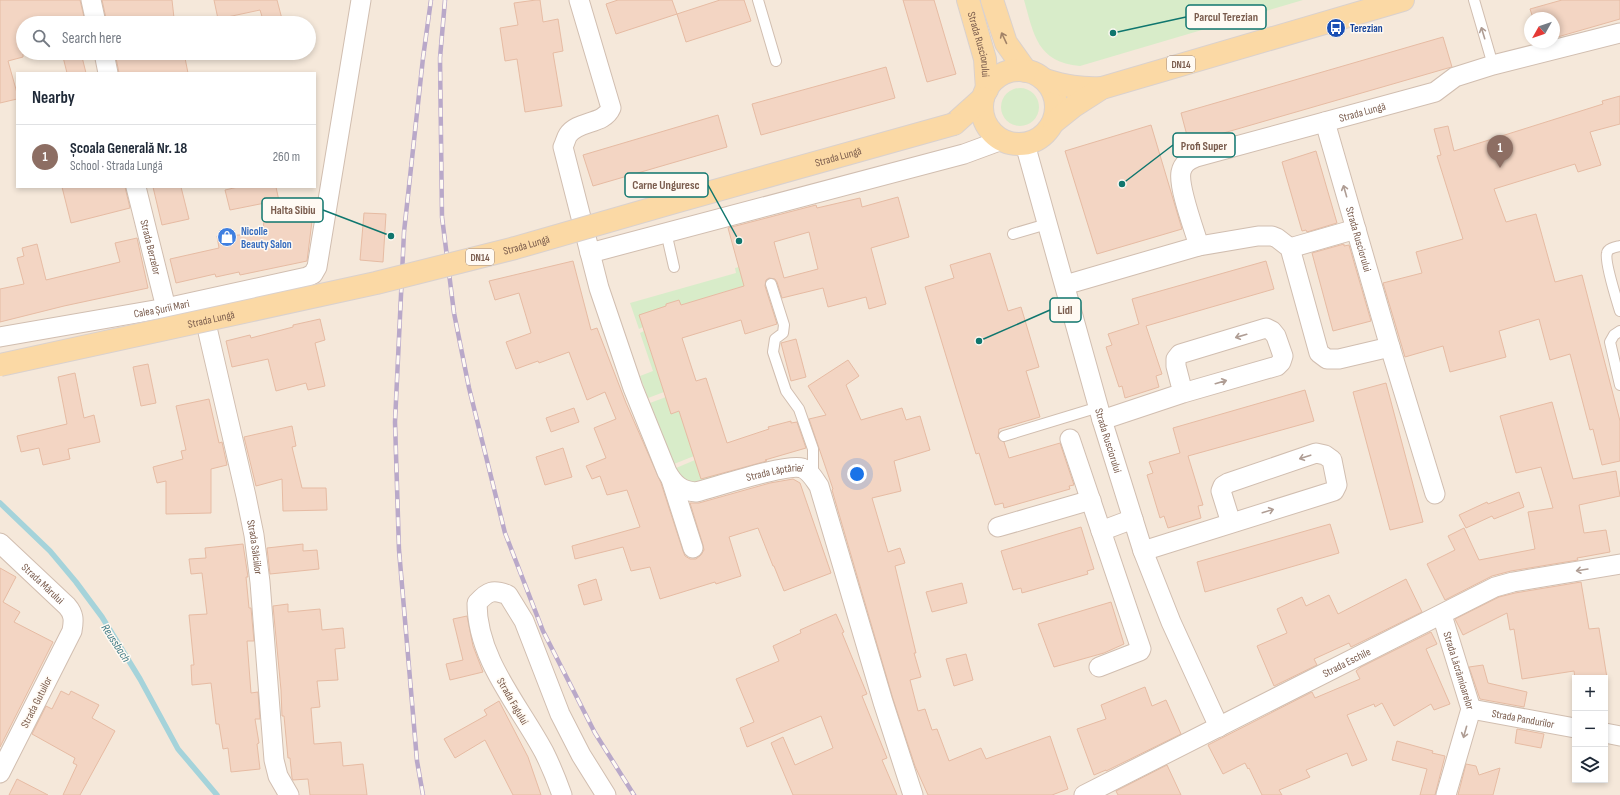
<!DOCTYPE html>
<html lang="en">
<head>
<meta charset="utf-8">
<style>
  body { margin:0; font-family:"Sofia Sans Condensed",sans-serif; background:#f6f6f7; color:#1f2937 }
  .controls { position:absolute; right:12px; bottom:12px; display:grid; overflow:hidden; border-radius:0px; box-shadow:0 2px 6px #0003 }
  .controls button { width:36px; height:36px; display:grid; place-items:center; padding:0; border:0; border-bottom:1px solid #e0e1e3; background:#fff; color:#1f2937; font:20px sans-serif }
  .compass { position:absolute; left:1524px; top:12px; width:36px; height:36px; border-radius:50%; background:#fff; box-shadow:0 2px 6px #0003; rotate:230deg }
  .you { position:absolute; left:857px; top:474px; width:14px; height:14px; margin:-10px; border:3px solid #fff; border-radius:50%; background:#1a73e8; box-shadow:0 0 0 6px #1a73e833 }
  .badge { display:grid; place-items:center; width:26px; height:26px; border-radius:50%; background:#d93025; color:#fff; font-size:13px; font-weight:700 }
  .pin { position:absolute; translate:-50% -33px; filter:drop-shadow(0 1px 2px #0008) }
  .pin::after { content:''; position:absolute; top:21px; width:14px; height:12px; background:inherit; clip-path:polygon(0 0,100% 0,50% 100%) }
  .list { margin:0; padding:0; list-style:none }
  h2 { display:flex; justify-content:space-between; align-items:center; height:52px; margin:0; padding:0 16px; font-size:17px }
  h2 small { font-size:13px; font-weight:400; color:#747a83 }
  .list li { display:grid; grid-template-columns:26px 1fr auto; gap:12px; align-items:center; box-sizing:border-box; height:64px; padding:0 16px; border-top:1px solid #e0e1e3 }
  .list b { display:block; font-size:15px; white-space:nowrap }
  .list p { margin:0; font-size:13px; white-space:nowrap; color:#747a83 }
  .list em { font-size:13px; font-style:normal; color:#747a83 }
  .icon { flex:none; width:22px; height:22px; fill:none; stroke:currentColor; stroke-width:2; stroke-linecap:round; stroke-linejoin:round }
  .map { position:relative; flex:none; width:1620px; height:795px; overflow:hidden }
  .search { position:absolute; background:#fff; box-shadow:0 2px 6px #0003; left:16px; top:16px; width:300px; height:44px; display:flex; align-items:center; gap:10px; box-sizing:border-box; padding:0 14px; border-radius:22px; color:#747a83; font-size:15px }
  .panel { position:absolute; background:#fff; box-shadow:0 2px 6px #0003; left:16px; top:72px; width:300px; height:116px; border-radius:0px }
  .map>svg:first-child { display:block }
  .residential { fill:#f5e8da; fill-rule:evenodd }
  .green { fill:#d8ecc9 }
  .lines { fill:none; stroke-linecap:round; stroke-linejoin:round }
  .stream { stroke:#a5d3da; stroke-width:5.5 }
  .building { fill:#f3d5c3; stroke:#e6bba3; fill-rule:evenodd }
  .lane-casing { stroke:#d1beb0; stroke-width:12 }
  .street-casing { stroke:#d1beb0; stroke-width:21 }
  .primary-casing { stroke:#dad1cd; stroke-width:24 }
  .lane { stroke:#fff; stroke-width:10 }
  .street { stroke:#fff; stroke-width:19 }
  .primary { stroke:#fbd9a5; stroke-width:22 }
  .rail-casing { stroke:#b9a8c9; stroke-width:4.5 }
  .rail { stroke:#fffaf3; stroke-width:3; stroke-dasharray:9; stroke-linecap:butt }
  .primary-bridge-casing { stroke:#dad1cd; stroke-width:24; stroke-linecap:butt }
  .primary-bridge { stroke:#fbd9a5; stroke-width:22 }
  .oneway { stroke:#af9d94 }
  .oneway2 { stroke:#a18267 }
  .labels { text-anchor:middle; stroke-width:3; stroke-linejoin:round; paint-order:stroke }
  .shield { fill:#fffaf3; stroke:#a28b7f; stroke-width:1 }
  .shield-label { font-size:10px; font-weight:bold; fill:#7a5c4d }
  .transit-label { font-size:11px; font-weight:bold; fill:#164399; stroke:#fffaf3; text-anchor:start }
  .street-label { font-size:11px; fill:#7a5c4d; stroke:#fffaf3 }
  .shop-label { font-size:11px; font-weight:bold; fill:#366cbe; stroke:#fffaf3; text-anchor:start }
  .water-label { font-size:12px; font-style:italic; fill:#437c86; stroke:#fffaf3 }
  .leader { fill:none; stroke:#0f766e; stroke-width:1.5 }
  .callout-dot { fill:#0f766e; stroke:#fffaf3; stroke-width:1.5 }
  .callout { fill:#fffaf3; stroke:#0f766e; stroke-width:1.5 }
  .callout-label { font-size:12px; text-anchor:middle; font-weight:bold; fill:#7a5c4d }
</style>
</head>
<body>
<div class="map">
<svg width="1620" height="795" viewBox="0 0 1620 795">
  <rect width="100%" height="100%" fill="#fdf6ec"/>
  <!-- residential -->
  <path class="residential" d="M0,0h1620v795h-1620zM1530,18h24v24h-24zM23,23h286v30h-286zM17,73h298v114h-298zM1575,678h30v102h-30z"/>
  <!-- green -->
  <path class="green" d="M1024,0h279l-223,66c-43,-4 -46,-31 -56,-66z
    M1001 107a19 19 0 1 1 38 0a19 19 0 1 1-38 0Z
    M739,267l24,13 -82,25 -2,-5 -13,4v2l-23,21 -4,2 -9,-26 106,-30 -1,-5z
    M644,331l20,61 -16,6 -8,-22 13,-5 -13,-38z
    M666,397l5,16 8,-2 15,45 -20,8 -24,-61z
    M695,460l23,13 1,3 -32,9c-3,-7 -8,-10 -11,-17z"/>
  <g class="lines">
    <!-- stream -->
    <path class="stream" d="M0,503l50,48 26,31 26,35 38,62 38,70 39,46"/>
  </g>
  <!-- building -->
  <path class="building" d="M0,0h80l4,17 -21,6h-40v34l-15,4 9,32v6l-17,4z
    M102,0h70l2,18h-2l1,5h-66z
    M214,0h63l5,19 -18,4 -4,-13 -42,9z
    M536,0h4l3,22 15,-3 5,32 -10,2 9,53 -37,6 -8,-53 -12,2 -5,-33 18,-3 -4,-22z
    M618,0h54l5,14 -61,20 -10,-30z
    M720,0h24l7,21 -65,21 -9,-28z
    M903,0h31l22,74 -29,8z
    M1562,0h58v19l-66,19v-20h-21l-3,-9z
    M1443,37l9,30 -4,1 -259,75 -8,-30z
    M62,53h19l5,20h-19z
    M115,53h69l4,20h-69z
    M886,67l9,31 -134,37 -9,-31z
    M1620,96v28l-30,8 11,33 -23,7 -3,-8 -81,25 12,33 30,-8 19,68 27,-7 38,146v40l-18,4 -9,-36 -3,1 -20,-76 -20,6 -11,-41 -40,12 7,26 -56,15 -7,-26 -38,11 -22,-74 39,-10 -6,-21 47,-13 -26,-83 4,-1 -7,-26 14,-3 6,25 149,-47 -1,-3z
    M718,115l9,32 -134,39 -10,-31z
    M1151,125l31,104 -85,25 -32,-103z
    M1316,151l21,72 -30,9 -1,-2 -4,1 -20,-69z
    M62,187h63l5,21 -59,15z
    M153,187h28l8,32 -27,6z
    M238,187h38l3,14 35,4 -7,56 -67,14 -1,-3 -23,5 -1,-3 -39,9 -6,-24 49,-11 -2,-12 46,-2 2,-31 -35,7 -5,-20z
    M898,197l11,40 -38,11 15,56 -17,5 -3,-12 -38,10 -5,-19 -41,10 -5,-16 -2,-3 -6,-1 -3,2 -1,6 12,38 -32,10 -4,-14 -59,18 14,43 10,-3 21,65 42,-14 -1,-2 23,-6v2l6,-1 9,26 -41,12 2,1 -66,18 -22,-68 -8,3 -32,-99 27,-9v-2l13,-4 2,5 63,-19 -16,-58 88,-23 1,3 43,-10 2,9zM809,232l9,37 -34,9 -10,-36z
    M364,213l22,1 -3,48 -23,-2z
    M137,238l11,50 -84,18 -64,16v-33l24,-5 -7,-26 7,-2 -2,-8 15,-4 9,36 74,-18 -5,-19z
    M1344,244v2l5,-1 22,76 -38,10 -21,-78z
    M990,253l18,58 13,-4 18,60 -13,4 14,46 -41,12 -1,9 6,4 5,16 51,-15 14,42 -5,1 1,3 -66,19 -1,-5 -8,2 -16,-52 -3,1 -51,-167 29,-9 -4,-13z
    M573,261l18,69 6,-2 29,75 35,80 22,68 2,5 5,3h6l5,-4 3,-5 -1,-5 -13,-42h9l71,-20 23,-4 7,4 31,90 -47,18 -10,-25h-1l-15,-38 -29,9 12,39 -25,8 -1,-2 -55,17 -10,-32 -19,4 -8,-24 -48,12 -3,-13 68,-19 -13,-37 -20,5 -7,-19 -8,3 -6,-13 20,-8 -12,-30 22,-9 -11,-27 -18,8 -18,-48 -30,11 -1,-2 -22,8 -10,-27 25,-9 -5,-17 -7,-23 -24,7 -6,-19z
    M1266,261l8,28 -128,37 16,48 -6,2 3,11 -34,11 -3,-12 -3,1 -13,-40 6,-2 -4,-11 31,-10 -7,-25z
    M320,319l5,21 -10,3 10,43 -17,4 -2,-7 -30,8 -8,-32 -36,8 -6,-26 24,-6 1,3 42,-11v-2z
    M796,339l10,38 -15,4 -10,-38z
    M848,360l11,16 -13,9 15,35 41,-12 4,12 14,-4 10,34 -36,11 7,30 -29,7 16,54 12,-4 5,15 -10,3 21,87h-2l7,24 -11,3 8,31 7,-2 7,21 5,-1 12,32 32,-13 5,11 64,-23 18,53 -16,6h-124l-13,-29 -22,-67 -61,-209 1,-1 -24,-70 17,-4 -18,-29z
    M148,364l8,39 -15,3 -8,-39z
    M75,373l9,45 10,-3 6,27 -32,7 2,10 -27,6 -4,-17 -18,4 -4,-16 50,-12 -9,-47z
    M1386,383l37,139 -33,8 -37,-138z
    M1305,390l9,31 -126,35 15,49 -5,1 3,12 -33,10 -4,-12 -4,2 -13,-43 6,-2 -4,-11 31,-9 -7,-25z
    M209,399l10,44 3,-1 5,23 -16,4v44l-45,1v-33l-9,2 -4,-16 30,-8 -2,-8 5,-1 -10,-44z
    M1552,402l21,77 43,-8 4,25 -41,9 5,28 22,-3 4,22 -33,6 1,2 -67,11 -19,5 -47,24 -18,-36 28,-14 -7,-14 16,-8 15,32 56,-11 -7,-37 25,-4 -12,-41 -25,6 -16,-57z
    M574,408l5,14 -28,10 -5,-14z
    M292,426l4,20 -4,1 10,41h24l1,22 -44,1 -1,-32 -26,7 -12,-49z
    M563,448l9,29 -27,8 -9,-28z
    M1519,492l5,15 -30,12 -2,-3 -26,12 -7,-13 28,-13 1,2z
    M1330,524l9,29 -134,39 -8,-30z
    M1081,527l13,42 -7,2 1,3 -66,19 -1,-5 -8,2 -12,-39z
    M243,544l5,33h-2l3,31h2l3,33h-7l4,52 7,-1 2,27h-5l4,24 -2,1 3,25 -29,3 -3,-24 -5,1 -4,-25h-3l-5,-41 -19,2 -1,-20h3l-5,-50 18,-1 -5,-41 -11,1 -2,-15 17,-1 -1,-10z
    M303,544v7l14,-1 2,19 -49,5 -3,-26z
    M0,568l16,9 -13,25 17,10 -6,10 39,20 -53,105z
    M596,579l6,21 -18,5 -6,-20z
    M1406,579l16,33 -71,35 -2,-4 -35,16 3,6 -43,21 -17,-40 30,-13 -10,-24 25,-12 4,9 23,-11 9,19z
    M1581,582l8,47 10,-1 8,50h-32l-1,-7 -52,8 -8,-50 -4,1 -3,-17 -44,22 -8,-16 44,-22 16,-4z
    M962,583l5,20 -35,9 -6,-20z
    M1111,602l13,42 -20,9 -50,14 -16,-43z
    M288,604v8l32,-3 2,21 21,-2 2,20 -10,1 3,31 -21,1 3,26 -9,1 3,36 27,-2 2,24 20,-2 4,31h-57l-2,-16 -15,1 -1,-2 -2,-20h-2l-4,-42h-2l-1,-26 -8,-84z
    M836,614l8,18 -2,1 25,61 -5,2 25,62 -5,2 15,35h-104l-22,-52 12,-6 12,28 38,-17 -12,-32 -74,31 -7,-19 14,-6 -18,-43 43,-18 -6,-15 28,-13 -1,-3z
    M467,616l6,30 10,26 -33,8 -4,-16 17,-4 -10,-41z
    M1431,632l6,12 -11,5 24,55 -16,6 -3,-6 -37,22 -12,-23 -7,4 -1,-3 -27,11 20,45 -15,6 -5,-13 -41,17 4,7 -31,13 3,5h-20l-13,-27 -1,1 -3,-6 -22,11 -15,-29 104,-53 3,6 45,-19 -4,-8 5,-4z
    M966,654l7,26 -19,6 -8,-27z
    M1483,665l5,18 39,9 -3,15 -44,-8 -11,-32z
    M1145,687l7,19 14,-6 15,34 -75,37v-1l-12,5 -17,-46 29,-10 -5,-14z
    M61,691l8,4 2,-4 28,14 -7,13 23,13 -35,64h-17l14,-30 -4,-2 2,-5 -43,-24 14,-28 6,3z
    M499,701l29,56 13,38h-28l-28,-55 -30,18 -11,-19 43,-24 -3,-5z
    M1517,729l27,5 -3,14 -26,-5z
    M1397,741l36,10 -1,2 13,3 -10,39h-15l7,-26 -35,-9z
    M1466,764l10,2 3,9 21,-7 -7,27h-35z
    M1167,765l14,30h-63l-2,-4z
    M17,779l31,16h-39z"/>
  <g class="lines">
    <defs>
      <path id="lane" d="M758,0l18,61
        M1474,0l19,65
        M666,232l8,35
        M1013,234l34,-10
        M1620,246c-4,1 -12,2 -13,7 -3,8 10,48 13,58
        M771,284l13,41 -1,8 -8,6 -2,13 13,39 13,18 14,40v27
        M1620,331l-6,4 -4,7 10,43
        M1004,436l95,-29"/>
      <g id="street">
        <path d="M91,0l5,23"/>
        <path id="s1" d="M579,0l32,108c-7,17 -33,12 -43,27 -2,3 -3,8 -5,12l36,141 34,100 34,84c7,13 15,19 29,20 20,-5 91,-29 106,-24 8,3 12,11 17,18l64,216 30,93"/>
        <path d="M104,53l4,20"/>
        <path id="s2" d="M1325,122l65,225 45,147"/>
        <path id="s3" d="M1025,144l77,276 41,131 28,71 48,105"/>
        <path id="s4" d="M136,187l30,121"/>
        <path id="s5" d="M1199,246c-5,-17 -21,-59 -18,-74 2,-9 8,-12 15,-15l239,-65 20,-15 38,-12 127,-32"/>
        <path d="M1290,248l66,-19"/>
        <path d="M590,253l374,-99 38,-14"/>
        <path d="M1065,285l134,-39 59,-10h14l5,2 13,10 29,105 8,6h12l51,-12"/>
        <path id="s6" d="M202,306l44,190 8,39 6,47 14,178 4,16 11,19"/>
        <path id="s7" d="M0,337l166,-29 141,-31 6,-3 4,-7 44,-267"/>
        <path d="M1102,420l81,-27 94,-27 4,-4 2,-6 -7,-20 -4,-5 -6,-3 -86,26 -4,5v7l7,27"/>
        <path d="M1070,439l71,210 -1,2 -41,16"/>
        <path d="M671,479l22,69"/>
        <path d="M998,527l93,-27"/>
        <path d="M1101,531l32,-12"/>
        <path id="s8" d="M0,543l67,63c7,8 7,14 5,25l-72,142"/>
        <path d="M1143,551l191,-60 3,-6 -5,-25 -7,-5 -9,-2 -88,30 -5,3 -2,5 10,32"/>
        <path id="s9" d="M1442,615l29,94 -25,86"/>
        <path id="s10" d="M1471,709l104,19"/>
        <path d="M1605,733l15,3"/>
        <path d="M562,795c-5,-14 -11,-29 -18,-43 -25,-47 -67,-93 -67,-149 11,-12 16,-14 31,-8l16,26 36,93 21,41 25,40"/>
        <path id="s11" d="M1084,795l411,-208 18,-5 107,-18"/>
      </g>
      <g id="primary">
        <path id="s12" d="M968,0l17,59 2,31"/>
        <path d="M992,0l14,43 20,28"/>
        <circle cx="1019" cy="107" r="37"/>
        <path d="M1045,80c20,6 35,9 57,8"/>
        <path d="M1054,122l20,-16 28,-18 301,-88"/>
        <path d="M954,124l29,-26"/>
      </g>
    </defs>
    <!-- lane casing -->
    <use href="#lane" class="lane-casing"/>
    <!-- street casing -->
    <use href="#street" class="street-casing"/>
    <!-- primary casing -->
    <use href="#primary" class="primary-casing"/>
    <!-- lane -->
    <use href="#lane" class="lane"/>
    <!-- street -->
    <use href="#street" class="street"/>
    <!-- primary -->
    <use href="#primary" class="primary"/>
    <defs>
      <path id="rail" d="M445,0l-5,58 2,159 12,96 15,75 36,145 38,98 52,102 39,62
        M423,795l-6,-34 -18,-211 -4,-128 9,-190 19,-174 8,-58"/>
    </defs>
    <!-- rail casing -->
    <use href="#rail" class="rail-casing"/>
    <!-- rail -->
    <use href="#rail" class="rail"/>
    <defs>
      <g id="primary-bridge">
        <path id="s13" d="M0,365l376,-82 139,-35 160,-46 279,-78"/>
      </g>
    </defs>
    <!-- primary-bridge casing -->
    <use href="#primary-bridge" class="primary-bridge-casing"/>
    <!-- primary-bridge -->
    <use href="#primary-bridge" class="primary-bridge"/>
  </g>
  <!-- one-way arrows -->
  <defs><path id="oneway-shaft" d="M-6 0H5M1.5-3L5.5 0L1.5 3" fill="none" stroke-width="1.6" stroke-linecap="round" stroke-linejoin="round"/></defs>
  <g class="oneway">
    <use href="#oneway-shaft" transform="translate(1483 33) rotate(-107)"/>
    <use href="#oneway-shaft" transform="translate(1345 191) rotate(-106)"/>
    <use href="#oneway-shaft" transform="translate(1241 336) rotate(164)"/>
    <use href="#oneway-shaft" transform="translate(1221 382) rotate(-16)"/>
    <use href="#oneway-shaft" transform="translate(1305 457) rotate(162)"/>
    <use href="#oneway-shaft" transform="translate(1268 511) rotate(-17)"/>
    <use href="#oneway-shaft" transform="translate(1582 570) rotate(171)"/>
    <use href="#oneway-shaft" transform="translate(1465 732) rotate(106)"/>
  </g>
  <use class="oneway2" href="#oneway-shaft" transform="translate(1004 38) rotate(-115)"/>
  <!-- icons -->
  <defs>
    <symbol id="bus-disc" viewBox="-11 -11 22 22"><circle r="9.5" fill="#1a4fb4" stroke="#fffaf3"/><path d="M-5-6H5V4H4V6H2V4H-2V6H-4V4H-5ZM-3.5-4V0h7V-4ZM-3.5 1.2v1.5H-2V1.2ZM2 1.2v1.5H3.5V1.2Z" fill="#fff"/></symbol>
    <symbol id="shop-disc" viewBox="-11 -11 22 22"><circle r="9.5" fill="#3f7fe0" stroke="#fffaf3"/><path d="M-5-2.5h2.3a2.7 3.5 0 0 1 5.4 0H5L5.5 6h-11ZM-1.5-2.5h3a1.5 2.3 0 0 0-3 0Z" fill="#fff"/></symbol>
  </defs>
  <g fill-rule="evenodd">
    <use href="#bus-disc" x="1325" y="17" width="22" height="22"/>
    <use href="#shop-disc" x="216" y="226" width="22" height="22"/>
  </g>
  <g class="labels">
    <!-- shield labels -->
    <g class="shield">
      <rect x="1167" y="56" width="28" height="16" rx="3"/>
      <rect x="466" y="249" width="28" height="16" rx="3"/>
    </g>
    <g class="shield-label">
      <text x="1181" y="68">DN14</text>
      <text x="480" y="261">DN14</text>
    </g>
    <!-- transit labels -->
    <g class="transit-label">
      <text x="1350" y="32">Terezian</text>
    </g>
    <!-- street labels -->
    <g class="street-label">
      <text dy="4" stroke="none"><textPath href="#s12" startOffset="46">Strada Rusciorului</textPath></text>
      <text dy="4" stroke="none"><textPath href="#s5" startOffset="271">Strada Lungă</textPath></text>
      <text dy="4" stroke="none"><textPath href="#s13" startOffset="864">Strada Lungă</textPath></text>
      <text dy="4" stroke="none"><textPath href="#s2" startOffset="122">Strada Rusciorului</textPath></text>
      <text dy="4" stroke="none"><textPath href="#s13" startOffset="540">Strada Lungă</textPath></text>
      <text dy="4" stroke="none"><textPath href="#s4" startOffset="62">Strada Berzelor</textPath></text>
      <text dy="4" stroke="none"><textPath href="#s7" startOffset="164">Calea Șurii Mari</textPath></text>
      <text dy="4" stroke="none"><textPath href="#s13" startOffset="216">Strada Lungă</textPath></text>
      <text dy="4" stroke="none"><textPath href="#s3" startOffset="308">Strada Rusciorului</textPath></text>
      <text dy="4" stroke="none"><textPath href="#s1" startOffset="638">Strada Lăptăriei</textPath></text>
      <text dy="4" stroke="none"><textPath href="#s6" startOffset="247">Strada Sălciilor</textPath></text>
      <text dy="4" stroke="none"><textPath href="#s8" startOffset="59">Strada Mărului</textPath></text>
      <text dy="4" stroke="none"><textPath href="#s11" startOffset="294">Strada Eschile</textPath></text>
      <text dy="4" stroke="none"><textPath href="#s9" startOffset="58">Strada Lăcrămioarelor</textPath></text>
      <text transform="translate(513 701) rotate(60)" y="4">Strada Fagului</text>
      <text transform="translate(36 702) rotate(-63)" y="4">Strada Gutuilor</text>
      <text dy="4" stroke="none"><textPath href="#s10" startOffset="53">Strada Pandurilor</textPath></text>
    </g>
    <!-- shop labels -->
    <g class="shop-label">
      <text x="241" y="235">Nicolle<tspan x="241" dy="13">Beauty Salon</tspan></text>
    </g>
    <!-- water labels -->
    <g class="water-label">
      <text transform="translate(116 643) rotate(57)" y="4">Reussbach</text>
    </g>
  </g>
  <!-- callouts -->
  <path class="leader" d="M1113 33L1186 17M1122 184L1173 145M739 241L708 185M391 236L323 210M979 341L1050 310"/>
  <g class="callout-dot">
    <circle cx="1113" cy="33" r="4"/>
    <circle cx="1122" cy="184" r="4"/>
    <circle cx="739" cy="241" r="4"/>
    <circle cx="391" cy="236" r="4"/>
    <circle cx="979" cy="341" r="4"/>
  </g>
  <g class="callout">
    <rect x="1186" y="5" width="80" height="24" rx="4"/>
    <rect x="1173" y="133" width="62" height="24" rx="4"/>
    <rect x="625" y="173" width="83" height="24" rx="4"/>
    <rect x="262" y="198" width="61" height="24" rx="4"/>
    <rect x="1050" y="298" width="31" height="24" rx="4"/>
  </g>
  <g class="callout-label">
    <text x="1226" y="21">Parcul Terezian</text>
    <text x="1204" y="150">Profi Super</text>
    <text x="666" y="189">Carne Unguresc</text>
    <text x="293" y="214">Halta Sibiu</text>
    <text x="1065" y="314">Lidl</text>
  </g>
</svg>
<div class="controls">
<button>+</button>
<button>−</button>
<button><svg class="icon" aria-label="layers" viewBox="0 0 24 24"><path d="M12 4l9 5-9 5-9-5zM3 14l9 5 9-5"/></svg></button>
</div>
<svg class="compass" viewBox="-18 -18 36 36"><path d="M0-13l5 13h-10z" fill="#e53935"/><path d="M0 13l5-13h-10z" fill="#747a83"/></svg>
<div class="you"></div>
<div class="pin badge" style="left:1500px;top:168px;background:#8d6e63">1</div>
<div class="search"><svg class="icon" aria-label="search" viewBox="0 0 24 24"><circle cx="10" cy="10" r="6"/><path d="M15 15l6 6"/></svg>Search here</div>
<section class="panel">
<h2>Nearby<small></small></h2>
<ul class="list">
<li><span class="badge" style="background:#8d6e63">1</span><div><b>Școala Generală Nr. 18</b><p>School · Strada Lungă</p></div><em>260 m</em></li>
</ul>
</section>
</div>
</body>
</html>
